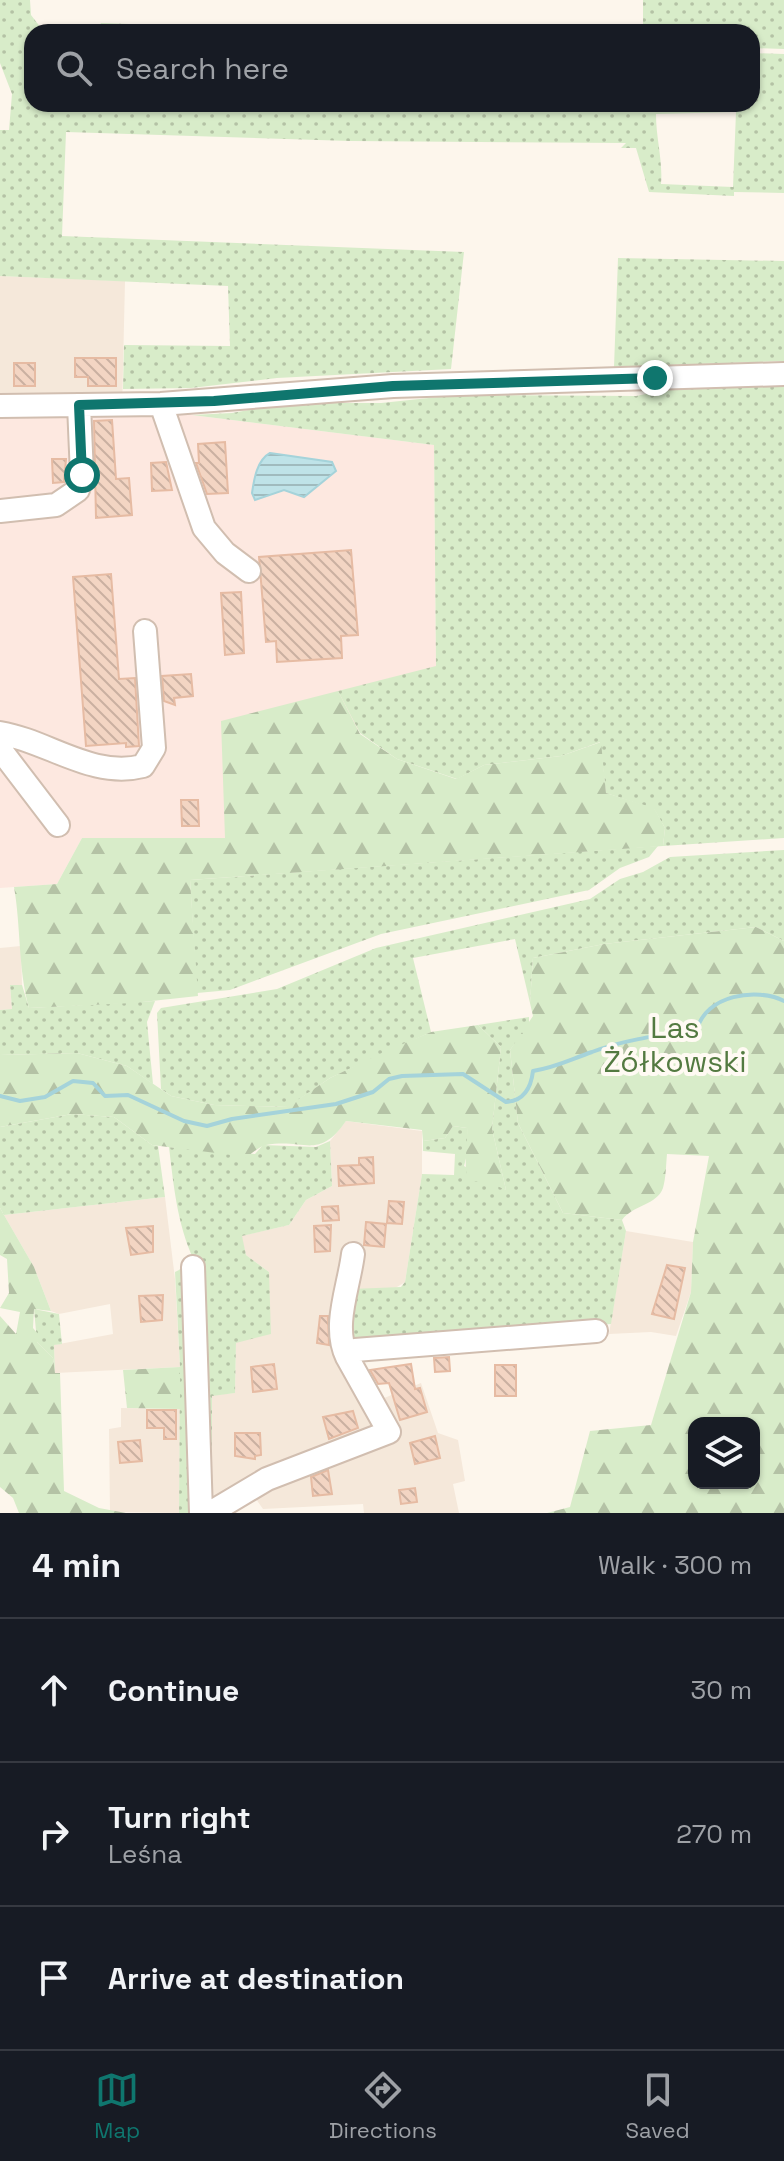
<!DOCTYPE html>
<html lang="en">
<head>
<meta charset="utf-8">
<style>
  body { margin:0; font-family:"Space Grotesk",sans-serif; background:#20242c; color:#f1f3f6 }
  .controls { position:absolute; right:24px; bottom:24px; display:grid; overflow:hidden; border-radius:16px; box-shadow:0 2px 6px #0004 }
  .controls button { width:72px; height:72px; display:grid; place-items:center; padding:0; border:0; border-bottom:2px solid #363941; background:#171b24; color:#f1f3f6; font:40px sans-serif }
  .stop { position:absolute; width:24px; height:24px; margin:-18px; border:6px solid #0f766e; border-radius:50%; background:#fff }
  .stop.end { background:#0f766e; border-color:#fff; box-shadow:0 2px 8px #0008 }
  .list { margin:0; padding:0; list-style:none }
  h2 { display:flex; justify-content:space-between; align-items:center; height:104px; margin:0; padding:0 32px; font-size:34px }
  h2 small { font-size:26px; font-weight:400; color:#9ea1a6 }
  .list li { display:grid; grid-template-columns:52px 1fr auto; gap:24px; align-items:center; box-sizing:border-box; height:144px; padding:0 32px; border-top:2px solid #363941 }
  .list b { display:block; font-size:30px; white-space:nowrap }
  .list p { margin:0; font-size:26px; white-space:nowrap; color:#9ea1a6 }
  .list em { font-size:26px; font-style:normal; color:#9ea1a6 }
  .icon { flex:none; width:44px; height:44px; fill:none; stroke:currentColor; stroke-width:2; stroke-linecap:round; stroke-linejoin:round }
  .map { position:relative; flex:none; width:784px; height:1513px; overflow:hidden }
  .search { position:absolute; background:#171b24; box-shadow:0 2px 6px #0004; left:24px; right:24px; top:24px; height:88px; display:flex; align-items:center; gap:20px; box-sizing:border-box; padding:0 28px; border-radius:24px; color:#9ea1a6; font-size:30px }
  .sheet { height:536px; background:#171b24 }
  nav { display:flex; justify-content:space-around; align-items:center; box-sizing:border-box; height:112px; border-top:2px solid #363941; background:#171b24; font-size:22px; color:#9ea1a6 }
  nav a { display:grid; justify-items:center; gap:4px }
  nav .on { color:#0f766e }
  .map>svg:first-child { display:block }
  .residential { fill:#f5e8da }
  .commercial { fill:#fde8e0 }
  .grass { fill:url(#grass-dots); fill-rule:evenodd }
  .forest { fill:url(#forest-firs); fill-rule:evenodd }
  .water { fill:url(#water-rules); stroke:#a5d3da; stroke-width:2 }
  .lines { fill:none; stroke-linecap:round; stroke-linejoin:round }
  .stream { stroke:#a5d3da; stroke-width:4 }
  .building { fill:url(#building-back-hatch); stroke:#e6bba3; stroke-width:2 }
  .minor-casing { stroke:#d1beb0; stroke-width:26 }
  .minor { stroke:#fff; stroke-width:22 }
  .route { stroke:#0f766e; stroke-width:10 }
  .labels { text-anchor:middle; stroke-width:8; stroke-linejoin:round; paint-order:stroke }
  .park-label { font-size:30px; fill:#537a41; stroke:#fffaf3 }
</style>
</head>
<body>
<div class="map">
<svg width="784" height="1513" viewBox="0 0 784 1513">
  <defs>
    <pattern id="grass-dots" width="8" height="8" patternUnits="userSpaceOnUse" patternTransform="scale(2)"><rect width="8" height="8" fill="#d8ecc9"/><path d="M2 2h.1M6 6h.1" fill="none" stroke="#b4c2a5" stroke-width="1.8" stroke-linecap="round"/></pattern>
    <pattern id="forest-firs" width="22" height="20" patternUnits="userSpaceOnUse" patternTransform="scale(2)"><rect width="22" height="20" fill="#d8ecc9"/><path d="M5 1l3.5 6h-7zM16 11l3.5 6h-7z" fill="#b4c2a5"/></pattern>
    <pattern id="water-rules" width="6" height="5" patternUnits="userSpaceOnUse" patternTransform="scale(2)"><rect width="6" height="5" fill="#bfe3e8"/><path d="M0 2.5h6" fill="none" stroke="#a0bbbe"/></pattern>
    <pattern id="building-back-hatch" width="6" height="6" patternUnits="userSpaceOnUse" patternTransform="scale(2)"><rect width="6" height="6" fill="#f3d5c3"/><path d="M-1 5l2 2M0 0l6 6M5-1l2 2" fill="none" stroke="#cab0a1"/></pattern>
  </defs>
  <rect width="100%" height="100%" fill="#fdf6ec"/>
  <!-- residential -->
  <path class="residential" d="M0,276l125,5 -3,130 -122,5z
    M21,946l1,39h-12l2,24 -12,1v-62z
    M346,1121l76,10v43l-17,108 -64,40 31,81 49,-20 17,50 20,7 7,41 -12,3 6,29h-95l-1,-9 -100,5 -14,-20 -37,17v-111l23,-2 1,-50 33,-71 -23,-17 -5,-19 48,-11 17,-25 26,-14 -2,-45z
    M165,1197l10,82 5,88 -125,6 -1,-28 59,-11 -3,-30 -51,10 -8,-3 -17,-44 -30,-52z
    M626,1231l67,11 -2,50 -15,44 -25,-4 -42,2z
    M121,1408l59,1 -1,104 -69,-1 -1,-83 12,-2z"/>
  <!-- commercial -->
  <path class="commercial" d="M122,411l70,4 242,30 2,221 -211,172h-143l-25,46 -57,4v-472z"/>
  <!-- grass -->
  <path class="grass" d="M0,0h30l1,15 13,17h7h-19v72h720v-51l32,1v139l-50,-1v4l-85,-4 -13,-44h-15l5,-5 -276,-2 -284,-9 -4,104 402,16 -13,117 -174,9 -86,10 -68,1 1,-44 106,1 -2,-60 -228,-10v-146h9l3,-36 -12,-31zM736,112l-3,75 -72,-3c2,-24 -5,-45 -5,-70z
    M643,0h141v49l-32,-1v-16h-109z
    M618,258l166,3v100l-170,6z
    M784,383v455l-121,8 2,-18 -11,-19 -48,-16 -6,-51 -39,14 -77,9 -27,14 -60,-20 -37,-26 -22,-42 98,-25 -2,-221 -242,-30 40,-2 57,-10h92l77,-8 178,1 45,-9z
    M658,846l-9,11 -29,11 -31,22 -208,44 -151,56 -33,3 -7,-113z
    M784,850v91l-28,-14 -152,17 -71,14 -3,45 -15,-64 -102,19 18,74 -101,46 -42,29 -74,-2 -43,-9 -10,-7 -4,-76 4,-5 116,-19 99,-41 214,-49 30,-20 23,-7 27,-15z
    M10,985h12l7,23 126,-7 -8,21 6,62 -26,-18 -50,-13 -77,2v-45l12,-1z
    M529,1017v8l-19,25 8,73 45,90 59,7 4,11 -15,93 -211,15 -52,9 3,-59 50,-2 4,-5 17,-108 32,1 1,-21 -32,-3v-10l22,-3 8,-12 14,2 2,19 -5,19 42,24 -14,-61 9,-82 -23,-22z
    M72,1114l42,3 38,28 6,1 7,51 -161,18 -4,-7v-81z
    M330,1141l2,45 -26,14 -17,25 -47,11 4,19 23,17 2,62 -35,9 -1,50 -23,3v110l-6,3 -8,-241c-20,-37 -24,-79 -29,-121l86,7 8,-9 53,2z
    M183,1268l11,245h-15l1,-146 -5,-95z
    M34,1309l25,5 3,30 -8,1 1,28 -2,-15 -16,-16z"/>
  <!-- forest -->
  <path class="forest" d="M101,23l111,4v5h-116z
    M338,691l22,43 37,25 59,20 28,-14 77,-9 40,-14 5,51 48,15 11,20 -2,18 -473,34 8,116 -65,7 -104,5c-11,-39 -8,-81 -15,-121l43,-3 25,-46h143l-4,-117z
    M756,927l28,14v572h-237l23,-6 20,-76 61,-6 40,-133 2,-50 16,-86 -42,-2c-1,10 -1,24 -4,34 -6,17 -30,17 -41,32l-59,-7 -45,-90 -8,-73 23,-34 -3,-13 3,-45 71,-14zM754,1423v60h-60v-60z
    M478,1025l23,22 -9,82 14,61 -18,-8 -20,-1c-5,-18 0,-35 -1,-53l-14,-2 -8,12 -22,3 -1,-11 -76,-9c-28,40 -41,17 -80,24 -7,1 -18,12 -26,17l-8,-7 -80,-10 -38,-28 -42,-3 -72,13v-72l77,-2 50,13 44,30 43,9 73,2 43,-29 54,-26 47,-20z
    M0,1208l34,59 17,44 -17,-2 -1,19 5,6 -1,8 16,16 2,15h5l4,118 35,17 27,5h-107l-6,-15 -13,-11v-171l16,18 4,-22 -20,-4 9,-15 -2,-34 -7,-4z
    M180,1367v42l-53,-1 -4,-38z"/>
  <!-- water -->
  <path class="water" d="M270,453l62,9 4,9 -32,26 -20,-7 -29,10 -3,-7c2,-14 5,-33 18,-40z"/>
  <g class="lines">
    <!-- stream -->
    <path class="stream" d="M0,1096l20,5 25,-4 28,-16 20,2 12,13 23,-1 56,26 23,5 25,-7 104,-15 37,-12 16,-13 13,-3 61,-2 43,28c18,-1 25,-14 27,-31 24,-4 36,-11 59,-19 34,-13 70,-17 105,-22 8,-35 60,-43 87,-29"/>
  </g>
  <!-- building -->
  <path class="building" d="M75,358h41v28h-28v-9h-13z
    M14,363h21v23h-21z
    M112,420l4,59 13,-1 3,37 -36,3 -2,-97z
    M225,442l3,51 -21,1 -11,-31h3l-1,-19z
    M52,459h14l-2,23 -11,1z
    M166,462l6,28 -20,1 -1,-28z
    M351,550l7,85 -17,1 1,22 -65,4 -1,-21 -10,1 -7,-85z
    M111,574l8,105 16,-1 4,68 -13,1v-4l-40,3 -13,-169z
    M241,592l3,61 -19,2 -4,-62z
    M191,674l2,22 -19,2 1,7 -11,-4 -2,-25z
    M181,800h17l1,26h-17z
    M373,1157l1,26 -35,3 -1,-20 21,-1v-7z
    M389,1201l15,1 -2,22 -15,-1z
    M338,1206l1,14 -16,1 -1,-14z
    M366,1222l20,2 -2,23 -20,-2z
    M331,1225l-1,26 -15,1 -1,-26z
    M153,1226v26l-22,3 -5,-27z
    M667,1265l18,3 -11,51 -22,-5z
    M163,1295l-1,25 -21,2 -2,-26z
    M320,1316h8l1,29 -12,-2z
    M449,1357l1,14 -15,1 -1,-14z
    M274,1364l3,25 -24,3 -2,-25z
    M411,1364l4,25 5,-1 7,24 -27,8 -11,-37 -11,1 -8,-14z
    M495,1365h21v31h-21z
    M147,1410h29v29h-12v-11h-17z
    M353,1411l5,17 -29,11 -6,-22z
    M235,1433h25l1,22 -6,1v3l-20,-3z
    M435,1436l5,22 -25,6 -5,-21z
    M140,1440l2,21 -22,2 -2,-21z
    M328,1470l4,24 -19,2 -2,-19z
    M415,1488l2,14 -16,2 -2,-14z"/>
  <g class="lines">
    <defs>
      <path id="minor" d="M161,404l43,124 21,25 24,18
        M0,406l161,-2 232,-18 391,-12
        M0,511l56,-6 22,-15 4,-15 -3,-70
        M0,733c48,8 92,46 143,33l11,-18 -9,-117
        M0,749l58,76
        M193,1267l8,246
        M347,1357c-15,-31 2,-70 6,-103
        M210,1513l57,-34 122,-47 -42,-75 8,-7 241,-19"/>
    </defs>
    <!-- minor casing -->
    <use href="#minor" class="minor-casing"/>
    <!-- minor -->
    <use href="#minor" class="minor"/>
  </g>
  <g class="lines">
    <!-- route -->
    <path class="route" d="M82,475l-3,-70 135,-4 179,-15 262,-8"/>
  </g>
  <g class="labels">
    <!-- park labels -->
    <g class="park-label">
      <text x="675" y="1038">Las<tspan x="675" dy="34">Żółkowski</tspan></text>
    </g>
  </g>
</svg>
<div class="controls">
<button><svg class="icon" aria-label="layers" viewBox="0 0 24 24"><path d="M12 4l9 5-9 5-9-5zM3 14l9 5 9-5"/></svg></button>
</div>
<div class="stop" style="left:82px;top:475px"></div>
<div class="stop end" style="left:655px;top:378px"></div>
<div class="search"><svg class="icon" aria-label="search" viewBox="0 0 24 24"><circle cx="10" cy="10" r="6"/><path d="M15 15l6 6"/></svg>Search here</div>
</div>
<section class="sheet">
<h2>4 min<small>Walk · 300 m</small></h2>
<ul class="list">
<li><svg class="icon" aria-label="ahead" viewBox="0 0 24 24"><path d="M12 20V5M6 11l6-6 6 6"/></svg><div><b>Continue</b></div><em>30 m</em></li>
<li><svg class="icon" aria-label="right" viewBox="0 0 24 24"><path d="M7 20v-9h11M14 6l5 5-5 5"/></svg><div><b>Turn right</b><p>Leśna</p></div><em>270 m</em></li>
<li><svg class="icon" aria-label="arrive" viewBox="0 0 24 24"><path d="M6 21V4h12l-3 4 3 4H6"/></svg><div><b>Arrive at destination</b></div></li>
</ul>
</section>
<nav>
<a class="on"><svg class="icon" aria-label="map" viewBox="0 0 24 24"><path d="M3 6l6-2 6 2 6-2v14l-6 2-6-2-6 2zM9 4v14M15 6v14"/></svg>Map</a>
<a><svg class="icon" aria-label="directions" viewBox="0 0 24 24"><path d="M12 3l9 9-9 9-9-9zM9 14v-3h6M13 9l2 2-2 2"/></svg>Directions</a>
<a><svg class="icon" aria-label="saved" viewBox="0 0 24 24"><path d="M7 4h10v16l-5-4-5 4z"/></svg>Saved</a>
</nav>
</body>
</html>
